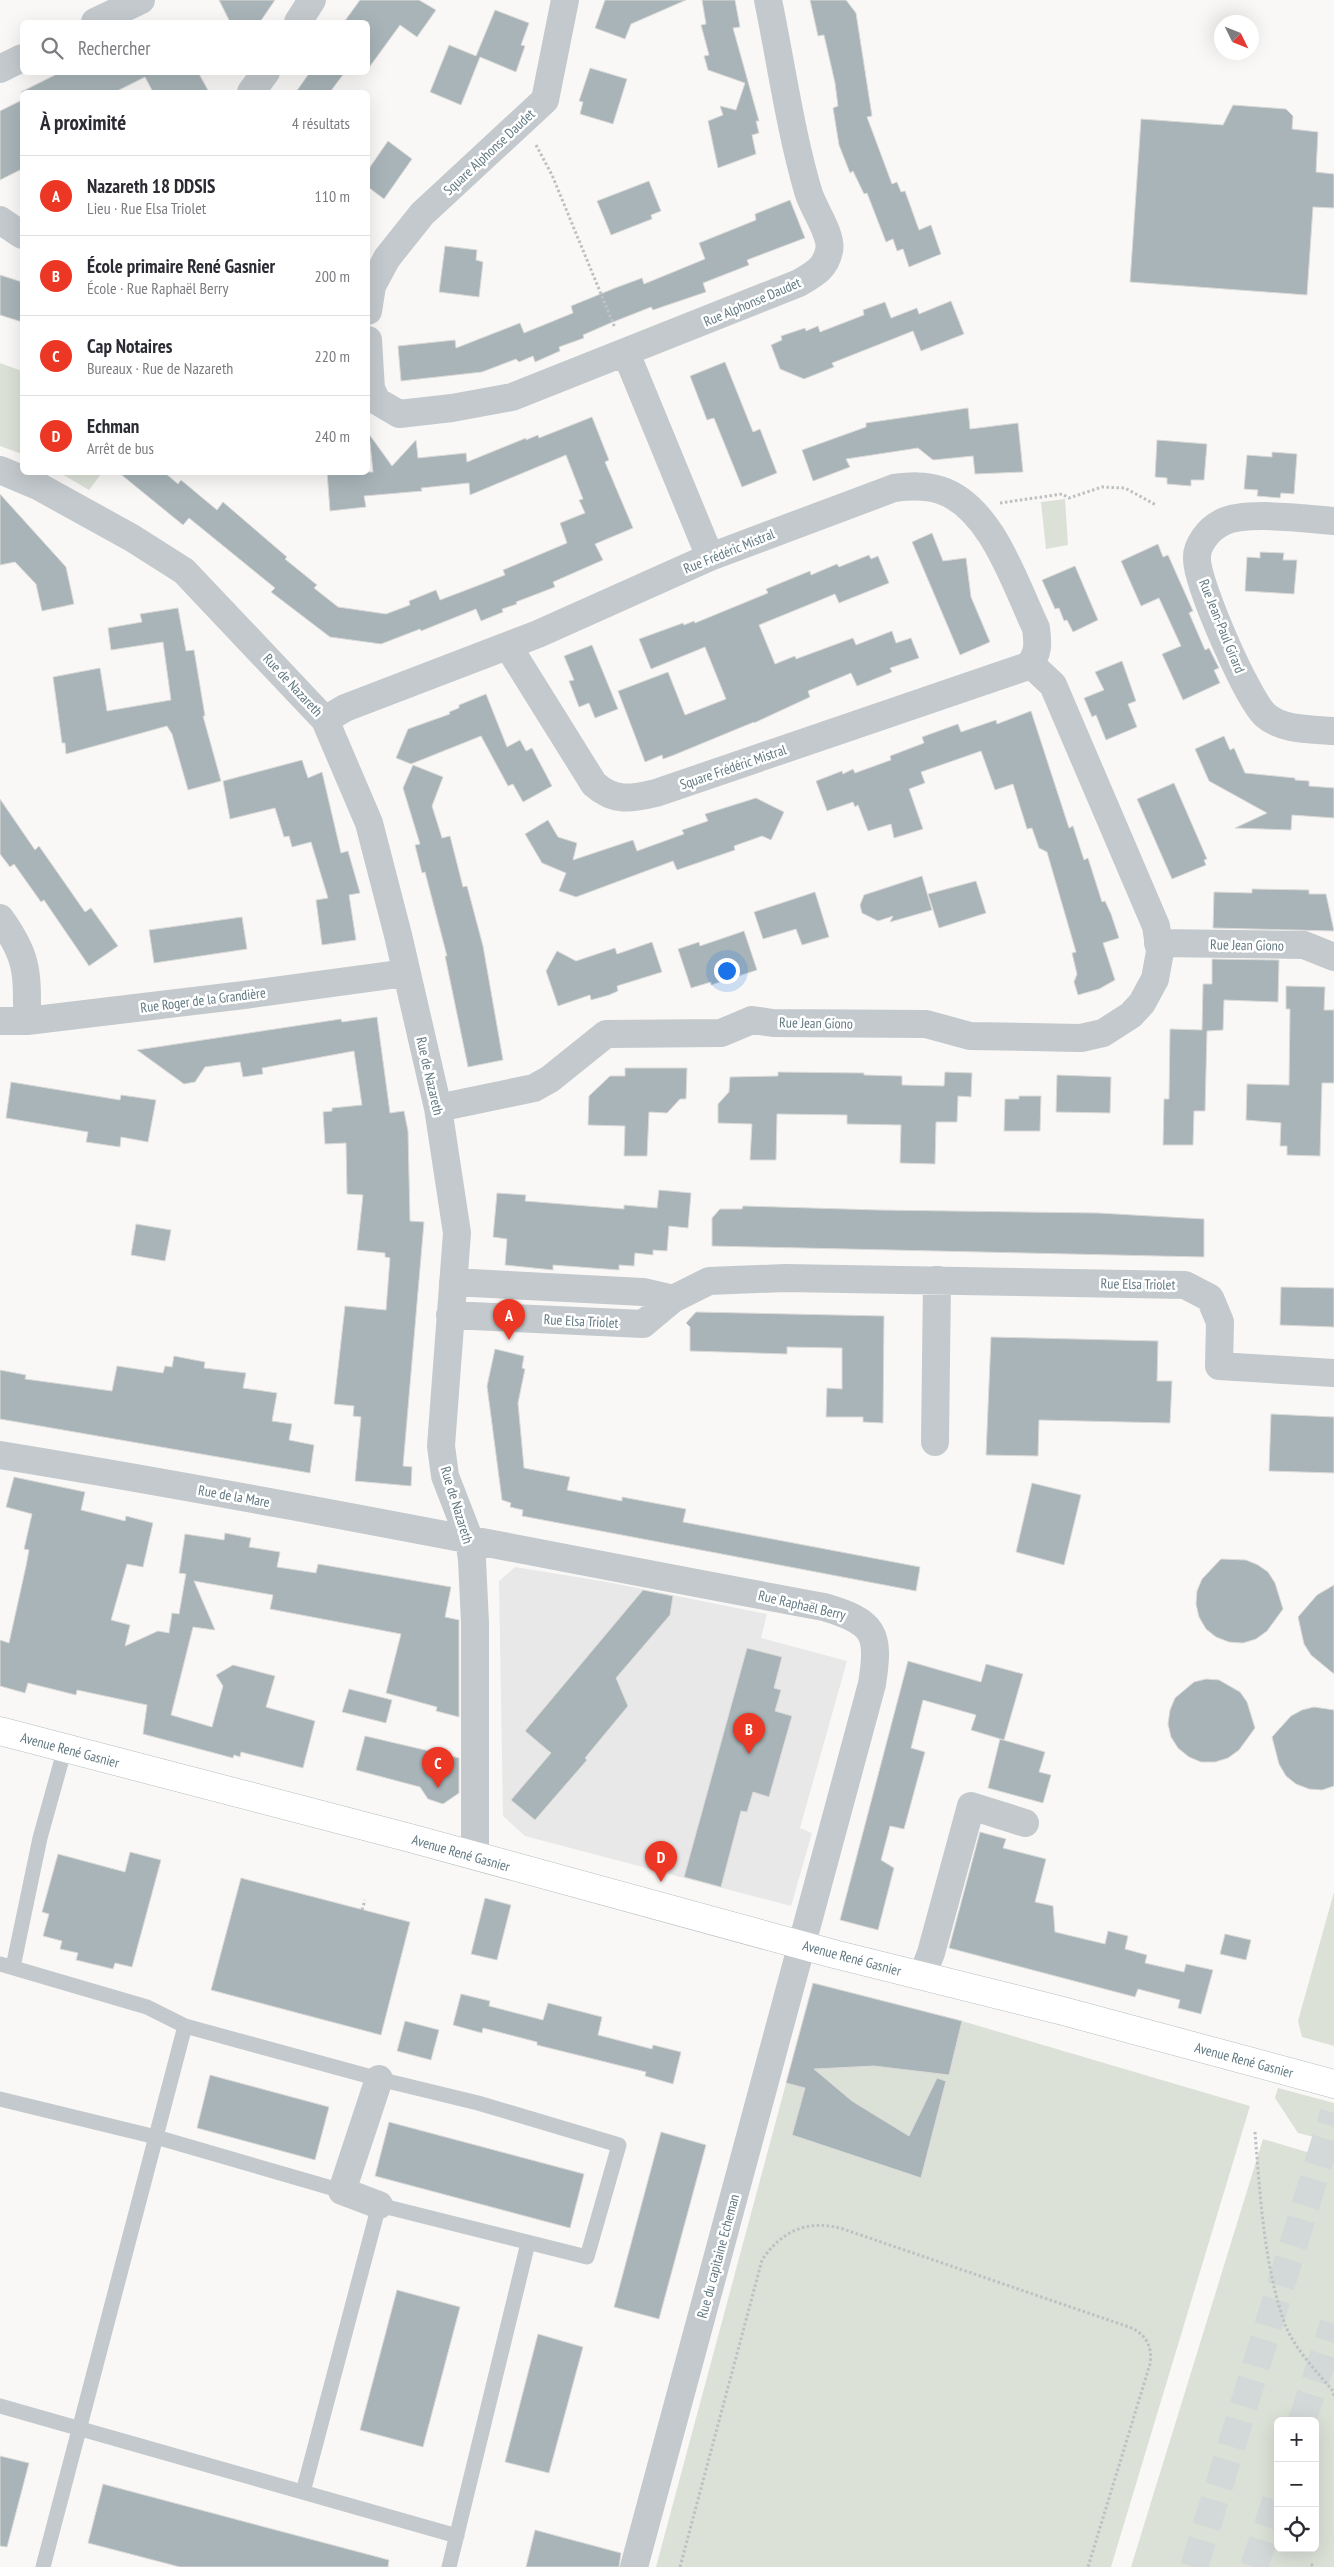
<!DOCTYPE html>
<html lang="fr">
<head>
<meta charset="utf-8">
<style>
  body { margin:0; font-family:"PT Sans Narrow",sans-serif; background:#f7f7f7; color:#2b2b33 }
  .controls { position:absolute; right:15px; bottom:15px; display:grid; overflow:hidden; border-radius:8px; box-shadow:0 5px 20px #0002 }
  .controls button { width:45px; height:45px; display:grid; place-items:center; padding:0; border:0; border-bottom:1px solid #e1e1e2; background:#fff; color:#2b2b33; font:25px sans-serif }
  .compass { position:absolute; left:1214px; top:15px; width:45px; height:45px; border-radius:50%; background:#fff; box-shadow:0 5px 20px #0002; rotate:133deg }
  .you { position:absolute; left:726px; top:970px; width:18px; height:18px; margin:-12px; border:4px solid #fff; border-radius:50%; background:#1a73e8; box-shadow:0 0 0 8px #1a73e833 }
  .badge { display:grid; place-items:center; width:32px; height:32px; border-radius:50%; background:#eb3724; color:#fff; font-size:16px; font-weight:700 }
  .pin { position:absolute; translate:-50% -41px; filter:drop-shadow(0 1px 2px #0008) }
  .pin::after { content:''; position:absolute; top:26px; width:18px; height:15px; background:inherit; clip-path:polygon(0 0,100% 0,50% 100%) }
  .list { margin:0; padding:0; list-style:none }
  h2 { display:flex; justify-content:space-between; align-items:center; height:65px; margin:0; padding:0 20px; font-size:21px }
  h2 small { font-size:16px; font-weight:400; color:#7c7c81 }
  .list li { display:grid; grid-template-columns:32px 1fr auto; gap:15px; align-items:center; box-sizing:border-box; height:80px; padding:0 20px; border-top:1px solid #e1e1e2 }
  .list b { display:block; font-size:19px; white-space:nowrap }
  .list p { margin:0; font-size:16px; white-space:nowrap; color:#7c7c81 }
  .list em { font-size:16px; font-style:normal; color:#7c7c81 }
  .icon { flex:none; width:28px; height:28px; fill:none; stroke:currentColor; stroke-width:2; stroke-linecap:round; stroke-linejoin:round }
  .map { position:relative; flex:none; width:1334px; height:2567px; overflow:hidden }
  .search { position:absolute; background:#fff; box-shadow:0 5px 20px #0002; left:20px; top:20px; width:350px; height:55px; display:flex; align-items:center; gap:12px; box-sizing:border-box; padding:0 18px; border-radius:8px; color:#7c7c81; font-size:19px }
  .panel { position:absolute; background:#fff; box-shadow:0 5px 20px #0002; left:20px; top:90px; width:350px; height:385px; border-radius:8px }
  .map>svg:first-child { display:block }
  .built { fill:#e7e8e7 }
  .green { fill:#dbe1d7; fill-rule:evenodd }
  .building { fill:#a8b4b8; stroke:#dbdad8 }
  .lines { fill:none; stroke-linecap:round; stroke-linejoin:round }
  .motorway-tunnel { stroke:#d3d8d9; stroke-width:28; stroke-dasharray:28 14; stroke-linecap:butt }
  .secondary-casing { stroke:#b6bdc0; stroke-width:29 }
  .path { stroke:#bdc1c3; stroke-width:3; stroke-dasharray:2.5 2.5; stroke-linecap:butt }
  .service { stroke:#c3c9cc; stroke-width:15 }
  .minor { stroke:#c3c9cc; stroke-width:28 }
  .secondary { stroke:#fff; stroke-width:28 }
  .labels { text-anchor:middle; stroke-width:5; stroke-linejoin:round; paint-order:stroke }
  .street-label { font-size:14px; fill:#627982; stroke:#fff }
</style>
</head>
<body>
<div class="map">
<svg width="1334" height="2567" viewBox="0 0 1334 2567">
  <rect width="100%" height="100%" fill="#f9f8f6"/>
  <!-- built -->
  <path class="built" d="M515,1567l92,15 160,32 -6,24 86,23 -47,167 12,5 -21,73 -266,-70 -22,-20 -4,-235z"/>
  <!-- green -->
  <path class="green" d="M0,363l22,8v83l-22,-8z
    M60,473h42l-13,17z
    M1065,499l3,46 -22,4 -5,-47z
    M1334,1892v154l-32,-9 -4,-16z
    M813,1983l149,38 288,85 -139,461h-455z
    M1278,2088l56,15v39l-36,-9 -23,-35z
    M1263,2139l71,21v407h-203zM1278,2421h37v127h-37z"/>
  <!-- building -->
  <path class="building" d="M219,0h56l-15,22h-30z
    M360,0h59l17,10 -19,27 -17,-12 -32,44v-47h-24z
    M605,0h81l-55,24 -6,15 -30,-11z
    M702,0h33l5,27 -7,1 26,93h-3l3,12 -7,2 4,19 -38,14 -10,-47 15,-6 -3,-9 16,4 9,-27 -37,-13 -4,-14 5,-1 -8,-30 5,-1z
    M810,0h36l10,13 16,103 -5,1 25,67 5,-2 4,10 4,-1 14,39 12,-5 10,29 -32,13 -6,-18 -6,2 -4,-12 -7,3 -19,-49 -3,1 -11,-23 -3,2 -11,-28 -6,-37 5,-2 -3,-23 -11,-48 -6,1z
    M495,10l34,13 -8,22 4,1 -9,26 -36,-15 -19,48 -31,-13 19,-47 27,11z
    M590,68l37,11 -14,45 -33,-10 3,-12 -4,-1z
    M61,72h137l11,20h-56l-8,-15 -30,15h-94z
    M310,72h35l-15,20h-34z
    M22,100v69l-22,11v-69z
    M1233,105l53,4 7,7 -1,13 26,3 -2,40 18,2v34l-21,-1 -6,88 -177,-13 11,-163 82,6z
    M388,141l24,18 -28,40 -16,-12v-17z
    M649,181l12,30 -10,4 1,4 -41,16 -14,-34z
    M790,200l15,38 -58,22 2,5 -46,18 3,9 -53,18 -2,-3 -43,17 -25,11 1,3 -25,9 1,4 -25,11 -2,-6 -14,6 -3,-3 -34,13 -81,9 -3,-35 57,-6 1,8 64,-25 4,10 49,-20 -2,-7 44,-18 27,-10 2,6 61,-25 -6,-16 57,-23 -1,-6z
    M445,246l32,4 -1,10 7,2 -4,35 -40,-5z
    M0,275l22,7v40l-22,-7z
    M951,301l13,33 -43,17 -8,-20 -81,32 2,4 -30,12 -24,-10 -9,-24 11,-5 -1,-4 24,-8 1,3 12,-5 2,6 44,-17 -1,-5 22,-8 6,16 26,-10 2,6z
    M725,362l28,70 7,-3 17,44 -35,14 -28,-69 -7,2 -17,-44z
    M968,408l2,21 48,-6 5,49 -48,2 -2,-18 -40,4 -15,-12 -72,11 4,8 -37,14 -11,-31 64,-23v-4z
    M592,417l17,43 -4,2 28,66 -38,16 8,16 -50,22 2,5 -39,15 1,2 -15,5 1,3 -22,9 -5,-12 -55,22 -1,-2 -39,15 -51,-7 -59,-45 4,-4 -86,-70 -6,7 -65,-53h46l14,12 3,-4 36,30 6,-8 64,55 -2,2 32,26 -3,3 24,19 48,7 24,-9 -1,-4 27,-11 4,10 42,-16 23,-9 -2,-5 64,-27 -7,-20 25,-10 -6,-13 4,-1 -17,-44 -96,40 -1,-12 -48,5 1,3 -58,5 2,11 -36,4 -3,-39h46l-4,-38 23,32 24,-26 2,18 48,-5 1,9 59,-24v2l12,-5 1,3z
    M1157,440l50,4 -3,36h-13v6l-24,-2v-6l-12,-1z
    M1272,452l25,2 -3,40 -13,-1 -1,5 -23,-2 1,-6 -14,-1 3,-34 25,2z
    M0,494l66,73 8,37 -32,7 -6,-27 -21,-22 -15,3z
    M932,533l11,28 23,-3 5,39 19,45 -30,13 -48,-113z
    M1158,544l5,13 5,-2 25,56 -4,2 16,37 4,-2 10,20 -5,2 6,13 -37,17 -21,-46 19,-8 -22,-48 -18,8 -20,-45z
    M1260,552l24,1 -1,7h14l-3,34 -49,-3 2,-34 13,1z
    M869,555l2,4 7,-3 11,27 -50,20 -4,-9 -76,31 16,39 20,-8 1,3 57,-21 3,7 36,-14 4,12 15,-5 8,20 -29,10 2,4 -35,14 -6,-13 -43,18 2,6 -56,26v-1l-80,33 -11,4 -1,-4 -17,7 -27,-71 50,-19 17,43 41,-16 -21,-52 -54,22 -12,-30 44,-16 1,2 10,-4 1,2 73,-30 -2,-4 44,-18 1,4 26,-11 2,3z
    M1075,566l23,54 -25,12 -6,-12 -3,1 -5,-13 -4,1 -13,-29z
    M178,608l8,43 8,-1 11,66h-2l18,65 -33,9 -16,-56 -5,-8 -101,28 -1,-11h-3l-9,-66 47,-9 7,43 64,-11 -8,-58 -52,8 -3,-22 34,-6 -2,-8z
    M592,645l26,64 -23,9 -6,-15 -10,4 -10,-26 5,-1 -10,-24z
    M1122,661l14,40 -8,3 9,23 -31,13 -10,-25 -4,2 -8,-19 20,-8 -9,-18z
    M486,694l21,53 13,-7 6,11 6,-3 20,38 -29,16 -10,-18 -5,2 -27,-50 -70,28 -15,-6 12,-29 42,-15 -1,-2 10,-4v-3z
    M1031,711l38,117 4,-2 11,34 4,-2 14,44 3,-1 6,13 8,24 -16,5 12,37 -16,9 -21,6 -4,-13 3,-8 -5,-21 4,-1 -29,-100 -8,-4 -7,-20 -5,1 -14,-45 -18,6 -14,-39 -60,21 4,11 -16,6 14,40 -29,9 -3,-14 -23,7 -10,-26 -3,2 -2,-5 -26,9 -11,-30 26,-10 1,3 10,-5 2,4 36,-13 -1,-4 34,-13 -2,-6 36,-13 3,8 35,-12 1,4z
    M1224,736l6,14 4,-2 11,25 50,5v2l14,1v5l25,2v30l-42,-3 -1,15 -56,-2 32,-15 -58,-32 -14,-32z
    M302,760l6,18 14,-6 19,81 7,-2 12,42 -11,2 7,45 -34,5 -6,-45 12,-2 -17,-56 -19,5 -3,-11 -5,1 -9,-29 -45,11 -7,-38z
    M413,765l30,12 -11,29 10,32 8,-2 13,51 4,-1 16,60 20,114 -35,7 -23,-111h2l-22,-84 -3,1 -7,-28 5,-1 -17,-56z
    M1174,783l33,76 -3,1 2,5 -34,14 -35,-80z
    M756,798l28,14 -13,28 -9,-4 -28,10 1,4 -58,20 -4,-9 -97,36 -17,-6 7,-18 -24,-10 -17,-29 23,-14 10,17 19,6 -4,17 60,-20 4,11 47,-17 -2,-4 26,-9 -3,-7z
    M0,799l35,51 4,-4 46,66 6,-4 27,38 -29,20 -45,-66 -3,2 -27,-38 -4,3 -10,-13z
    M922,876l10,34 -42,12 3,-6 -15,5 -16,-8 -2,-8 4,-10z
    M976,881l10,32 -47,15 -11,-34z
    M1252,889l57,1v4h17l8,37 -121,-3 1,-36 38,1z
    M815,892l14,45 -27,8 -6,-16 -33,10 -9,-27z
    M242,917l5,32 -93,14 -5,-33z
    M744,931l13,39 -46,15v-3l-20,6 -13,-39 21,-7 1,4z
    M652,942l10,30 -45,14 1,5 -9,4 -18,5 -1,-5 -32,11 -12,-35 11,-20 19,10 39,-13 2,6z
    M1212,959l67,1 -1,42 -54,-2 -1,30 -16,1 -2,80h-11l-1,34h-30l1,-46h5l1,-70 32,1 1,-46h9z
    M1286,986l39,1 -1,23h10v73h-12l-2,73 -33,-1v-9h-7l1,-23 -35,-3 1,-36 42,1 1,-76h-4z
    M377,1017l13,96 14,-2 4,20 2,90 14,1 -21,244 9,1 -1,19 -56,-5 6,-64 -8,-1 1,-10 -20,-2 11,-98 41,4 4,-52 -5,-1v-4l-28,-3 6,-55 -16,-1 -1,-51 -21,1 -2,-32 9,-1v-3l30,-3 -8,-54 -92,17 1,6 -20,3 -3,-15 -35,5 -10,15 -11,2 -47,-34 204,-31 1,3z
    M625,1068h62l-1,31h-6l-13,14 -18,-1 -2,44h-23l1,-30 -37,-1 1,-29 21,-20h15z
    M778,1072l86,1v2l38,1v9l42,1 1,-14 27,1 -1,24 -13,-1 -1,26h-21l-1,42 -35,-1 1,-38 -54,-1v-9l-70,-1 -1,46h-26l2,-36 -34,-1v-19l11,-12 1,-15 48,-1z
    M1057,1075l54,2 -1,36 -54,-1z
    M11,1082l109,18 1,-5 35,5 -8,42 -27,-5 -1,10 -34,-5 2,-10 -82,-14z
    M1019,1096h22l-1,35h-36l1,-32h14z
    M659,1190l32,3 -3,35 -19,-2 -2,25 -14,-1v5l-18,-2 -1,13 -15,-1v5l-66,-5v5l-48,-5 2,-26 -14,-2 4,-44 29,2 -1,6 99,8v-4l33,3z
    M743,1206l136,4 219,3 106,6v38l-492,-11v-28l8,-9h22z
    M136,1224l35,6 -6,31 -34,-6z
    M1281,1287l53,1v39l-54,-2z
    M696,1312l188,4 -1,107 -20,-1v-5h-37l1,-29 15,1v-41l-55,-1v7l-97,-3v-24l-4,-4z
    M991,1337l167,4 -1,40h15l-2,42 -131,-3 -1,36 -52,-1z
    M495,1349l29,7 -2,12 3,1 -7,34 6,65 46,9 -3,13 55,11v-4l64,12 -3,13 237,45 -4,24 -394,-75 1,-6 -13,-3 1,-4 -9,-3 -15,-114z
    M174,1356l31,6 -1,6 42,5 -3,15 34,5 -5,28 20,3 -3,16 25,5 -4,28 -310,-54v-49l26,5 -1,4 87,12 5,-25 46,7 2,-7 7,1z
    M1271,1414l63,3v56l-65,-2z
    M14,1477l71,15 -4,18 44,11 1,-5 27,7 -10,44 -16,-3 -16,56 19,5 -5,21 33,-15 11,2 3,-20 7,1 7,-40 -7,-1 6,-39 39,6 1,-7 26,5 -2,9 31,5 -3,15 39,6 2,-9 133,23 -6,30 14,3v97l-23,-6 1,-4 -51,-14 15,-59 -131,-25 3,-14 -79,-14 21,49 -22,-3 -22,88 41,12 11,-41 -7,-11 17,-10 42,11 -9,31 49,14 -12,47 -62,-16 -1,5 -6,-2 -1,3 -90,-24 4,-29 -70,-15 -1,5 -48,-12 -3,10 -25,-7v-46l9,3 17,-77 3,-16 -5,-1 8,-35 -26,-7z
    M1032,1483l49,12 -17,70 -48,-13z
    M1221,1559l25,1 12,5 10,7 7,11 8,26 -16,22 -11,8 -13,4 -14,-1 -13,-5 -10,-8 -7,-12 -3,-13 1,-13 5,-12z
    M1334,1585v89l-23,-19 -7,-11 -6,-27 19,-22z
    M643,1590l30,6 -3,19 -54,63 12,28 -43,52 2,2 -52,60 -24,-20 40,-47 -26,-22z
    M747,1648l35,9 -8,31 7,2 -6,21 17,5 -23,81 -16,-5 -6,20 -6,-1 -20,76 -37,-10z
    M908,1661l73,21 5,-18 37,10 -19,66 -33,-10 5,-15 -53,-15 -12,48 14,4 -21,77 -14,-3 -9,34 13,8 -16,62 -38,-10z
    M1206,1679l13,1 21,12 7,10 8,26 -16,22 -11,8 -13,4h-14l-12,-5 -11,-9 -7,-11 -3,-13 2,-14 5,-12 19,-16z
    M349,1689l43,11 -6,23 -44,-11z
    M1314,1707l20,3v76l-12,4 -13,-1 -13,-5 -10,-8 -7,-12 -7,-27 19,-21 11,-6z
    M365,1736l94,22v35l-16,11 -15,-5 -8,-12 -64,-17z
    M1000,1739l45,13 -6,20 12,3 -8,28 -55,-15z
    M980,1832l26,7 -3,9 43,11 -11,43 18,4 2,26 50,12 3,-13 20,5 -3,13 22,6 -2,8 39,9 2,-8 27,6 -12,44 -23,-6 2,-8 -42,-11 -3,8 -186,-49z
    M130,1852l31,8 -29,107 -17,-4 -2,6 -37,-9 2,-7 -18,-4 2,-8 -19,-5 6,-22 -7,-2 16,-58 67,18z
    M241,1878l169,44 -29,113 -170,-45z
    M485,1898l26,7 -14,55 -26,-6z
    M1225,1934l26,6 -5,20 -26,-6z
    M813,1983l149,38 -13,54 -75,-9 -60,3 38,32 57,35 28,-58 9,3 -25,97 -129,-43 13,-47 -19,-5z
    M461,1994l29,7 -1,5 54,14 5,-17 54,14 -4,18 54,14 1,-4 28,7 -8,32 -28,-8 1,-4 -109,-27v-3l-54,-14 -1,5 -29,-8z
    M405,2021l34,9 -8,30 -34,-9z
    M210,2075l119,32 -14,53 -118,-32z
    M389,2122l195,52 -14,54 -195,-52z
    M661,2132l45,13 -47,174 -45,-12z
    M397,2290l63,17 -37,140 -63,-17z
    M538,2334l45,13 -34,126 -44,-11z
    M0,2456l29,7 -22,84 -7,-1z
    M103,2484l286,76 -1,7h-208l-92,-24z
    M535,2530l86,23 -2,14h-93z"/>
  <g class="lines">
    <!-- motorway-tunnel -->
    <path class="motorway-tunnel" d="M1302,2421l32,-97
      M1194,2567l140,-454
      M1254,2567l24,-72"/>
    <defs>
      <path id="secondary" d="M0,1731l410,107 424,116 229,57 271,73"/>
    </defs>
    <!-- secondary casing -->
    <use href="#secondary" class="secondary-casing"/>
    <!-- path -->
    <path class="path" d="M536,145l16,30 63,153
      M1000,503l62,-9 7,4 33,-11 23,1 31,17
      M362,1910l3,-10
      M1255,2132c5,62 9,136 31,195 10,23 31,45 47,64l1,5
      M1311,2564l3,3
      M680,2567l82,-307c20,-30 47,-41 81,-31l286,98c16,6 24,19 21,37l-62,203"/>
    <!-- service -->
    <path class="service" d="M0,1964l147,43 38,19 194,53 99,24 141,42 -32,112 -208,-52 -76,287
      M13,1967l27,-129 25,-90
      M0,2099l156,38 186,54
      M0,2406l457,130
      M43,2567l142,-541
      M449,2567l79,-324"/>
    <!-- minor -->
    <path class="minor" d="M95,22l46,-22
      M298,22l14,-22
      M0,69l22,-11
      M251,92l15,-20
      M0,220l22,15
      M368,311l4,-25 15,-28 35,-44 123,-114 20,-100
      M368,340l3,49 6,12 22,13 53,-6 60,-11 287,-114c15,-9 26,-14 30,-32 4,-16 -17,-44 -21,-60 -18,-62 -27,-128 -40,-191
      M626,353l84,204
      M0,470l38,16 94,52 52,33 141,149 44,103 29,112 40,173 19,125 -16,213 4,30 24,62 3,22 3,63v233
      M1334,521c-28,-2 -90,-11 -113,2 -12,6 -25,22 -24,36 0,25 50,139 68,156 18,16 46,14 69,16
      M325,720l20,-12 193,-74 172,-77 184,-69c16,-2 31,-3 46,2 51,16 75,94 96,138 2,15 3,26 -8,38l-372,127c-25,6 -42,9 -62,-9l-86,-138
      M0,918c29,40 27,55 27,103
      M1158,943l146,2 30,12
      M0,1021h27l217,-26 162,-22
      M438,1108l96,-20 16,-9 56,-45 115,-1 31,-13 21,3 153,1 44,12 111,2 22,-5 28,-18 11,-12 13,-24 5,-27 -4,-26 -103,-241 -17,-16 -8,-3
      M453,1282l190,10 30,7
      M450,1315l193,9 30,-25 36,-18 76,-3 400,7 25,13 10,24 -1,44 115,7
      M935,1442l2,-162
      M0,1455c276,45 549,101 824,152 51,15 56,26 48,77l-238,883
      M922,1976l9,-23 40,-147 54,17
      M379,2205l-37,-14 37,-112"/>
    <!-- secondary -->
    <use href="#secondary" class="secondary"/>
  </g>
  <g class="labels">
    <!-- street labels -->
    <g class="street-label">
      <text transform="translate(489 152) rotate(-43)" y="5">Square Alphonse Daudet</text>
      <text transform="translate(752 302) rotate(-23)" y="5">Rue Alphonse Daudet</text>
      <text transform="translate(729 551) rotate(-22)" y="5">Rue Frédéric Mistral</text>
      <text transform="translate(1222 626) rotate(68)" y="5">Rue Jean-Paul Girard</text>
      <text transform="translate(293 685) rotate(47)" y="5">Rue de Nazareth</text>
      <text transform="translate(733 767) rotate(-19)" y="5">Square Frédéric Mistral</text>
      <text transform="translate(1247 945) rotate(1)" y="5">Rue Jean Giono</text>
      <text transform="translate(203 1000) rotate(-7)" y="5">Rue Roger de la Grandière</text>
      <text transform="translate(816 1023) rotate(1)" y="5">Rue Jean Giono</text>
      <text transform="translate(430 1076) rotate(77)" y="5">Rue de Nazareth</text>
      <text transform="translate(1138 1284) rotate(1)" y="5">Rue Elsa Triolet</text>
      <text transform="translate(581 1321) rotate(3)" y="5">Rue Elsa Triolet</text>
      <text transform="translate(234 1496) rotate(10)" y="5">Rue de la Mare</text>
      <text transform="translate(457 1505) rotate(73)" y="5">Rue de Nazareth</text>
      <text transform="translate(802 1605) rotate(13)" y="5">Rue Raphaël Berry</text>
      <text transform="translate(70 1750) rotate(15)" y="5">Avenue René Gasnier</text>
      <text transform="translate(461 1853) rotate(16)" y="5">Avenue René Gasnier</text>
      <text transform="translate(852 1958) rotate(15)" y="5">Avenue René Gasnier</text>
      <text transform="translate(1244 2060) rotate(15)" y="5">Avenue René Gasnier</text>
      <text transform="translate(718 2256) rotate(-75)" y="5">Rue du capitaine Echeman</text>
    </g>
  </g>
</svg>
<div class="controls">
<button>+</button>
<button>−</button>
<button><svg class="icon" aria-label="locate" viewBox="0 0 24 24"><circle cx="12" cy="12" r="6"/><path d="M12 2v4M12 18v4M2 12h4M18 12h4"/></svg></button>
</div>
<svg class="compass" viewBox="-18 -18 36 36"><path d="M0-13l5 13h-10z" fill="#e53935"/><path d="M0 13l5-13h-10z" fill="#7c7c81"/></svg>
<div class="you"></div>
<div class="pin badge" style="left:509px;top:1340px">A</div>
<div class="pin badge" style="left:749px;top:1754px">B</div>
<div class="pin badge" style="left:438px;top:1788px">C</div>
<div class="pin badge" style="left:661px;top:1882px">D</div>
<div class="search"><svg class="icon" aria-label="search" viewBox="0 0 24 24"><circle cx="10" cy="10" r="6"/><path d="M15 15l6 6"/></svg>Rechercher</div>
<section class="panel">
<h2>À proximité<small>4 résultats</small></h2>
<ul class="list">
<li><span class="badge">A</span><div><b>Nazareth 18 DDSIS</b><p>Lieu · Rue Elsa Triolet</p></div><em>110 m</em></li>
<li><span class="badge">B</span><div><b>École primaire René Gasnier</b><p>École · Rue Raphaël Berry</p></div><em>200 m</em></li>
<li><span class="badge">C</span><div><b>Cap Notaires</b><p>Bureaux · Rue de Nazareth</p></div><em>220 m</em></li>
<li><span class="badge">D</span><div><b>Echman</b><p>Arrêt de bus</p></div><em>240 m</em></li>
</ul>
</section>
</div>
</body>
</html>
